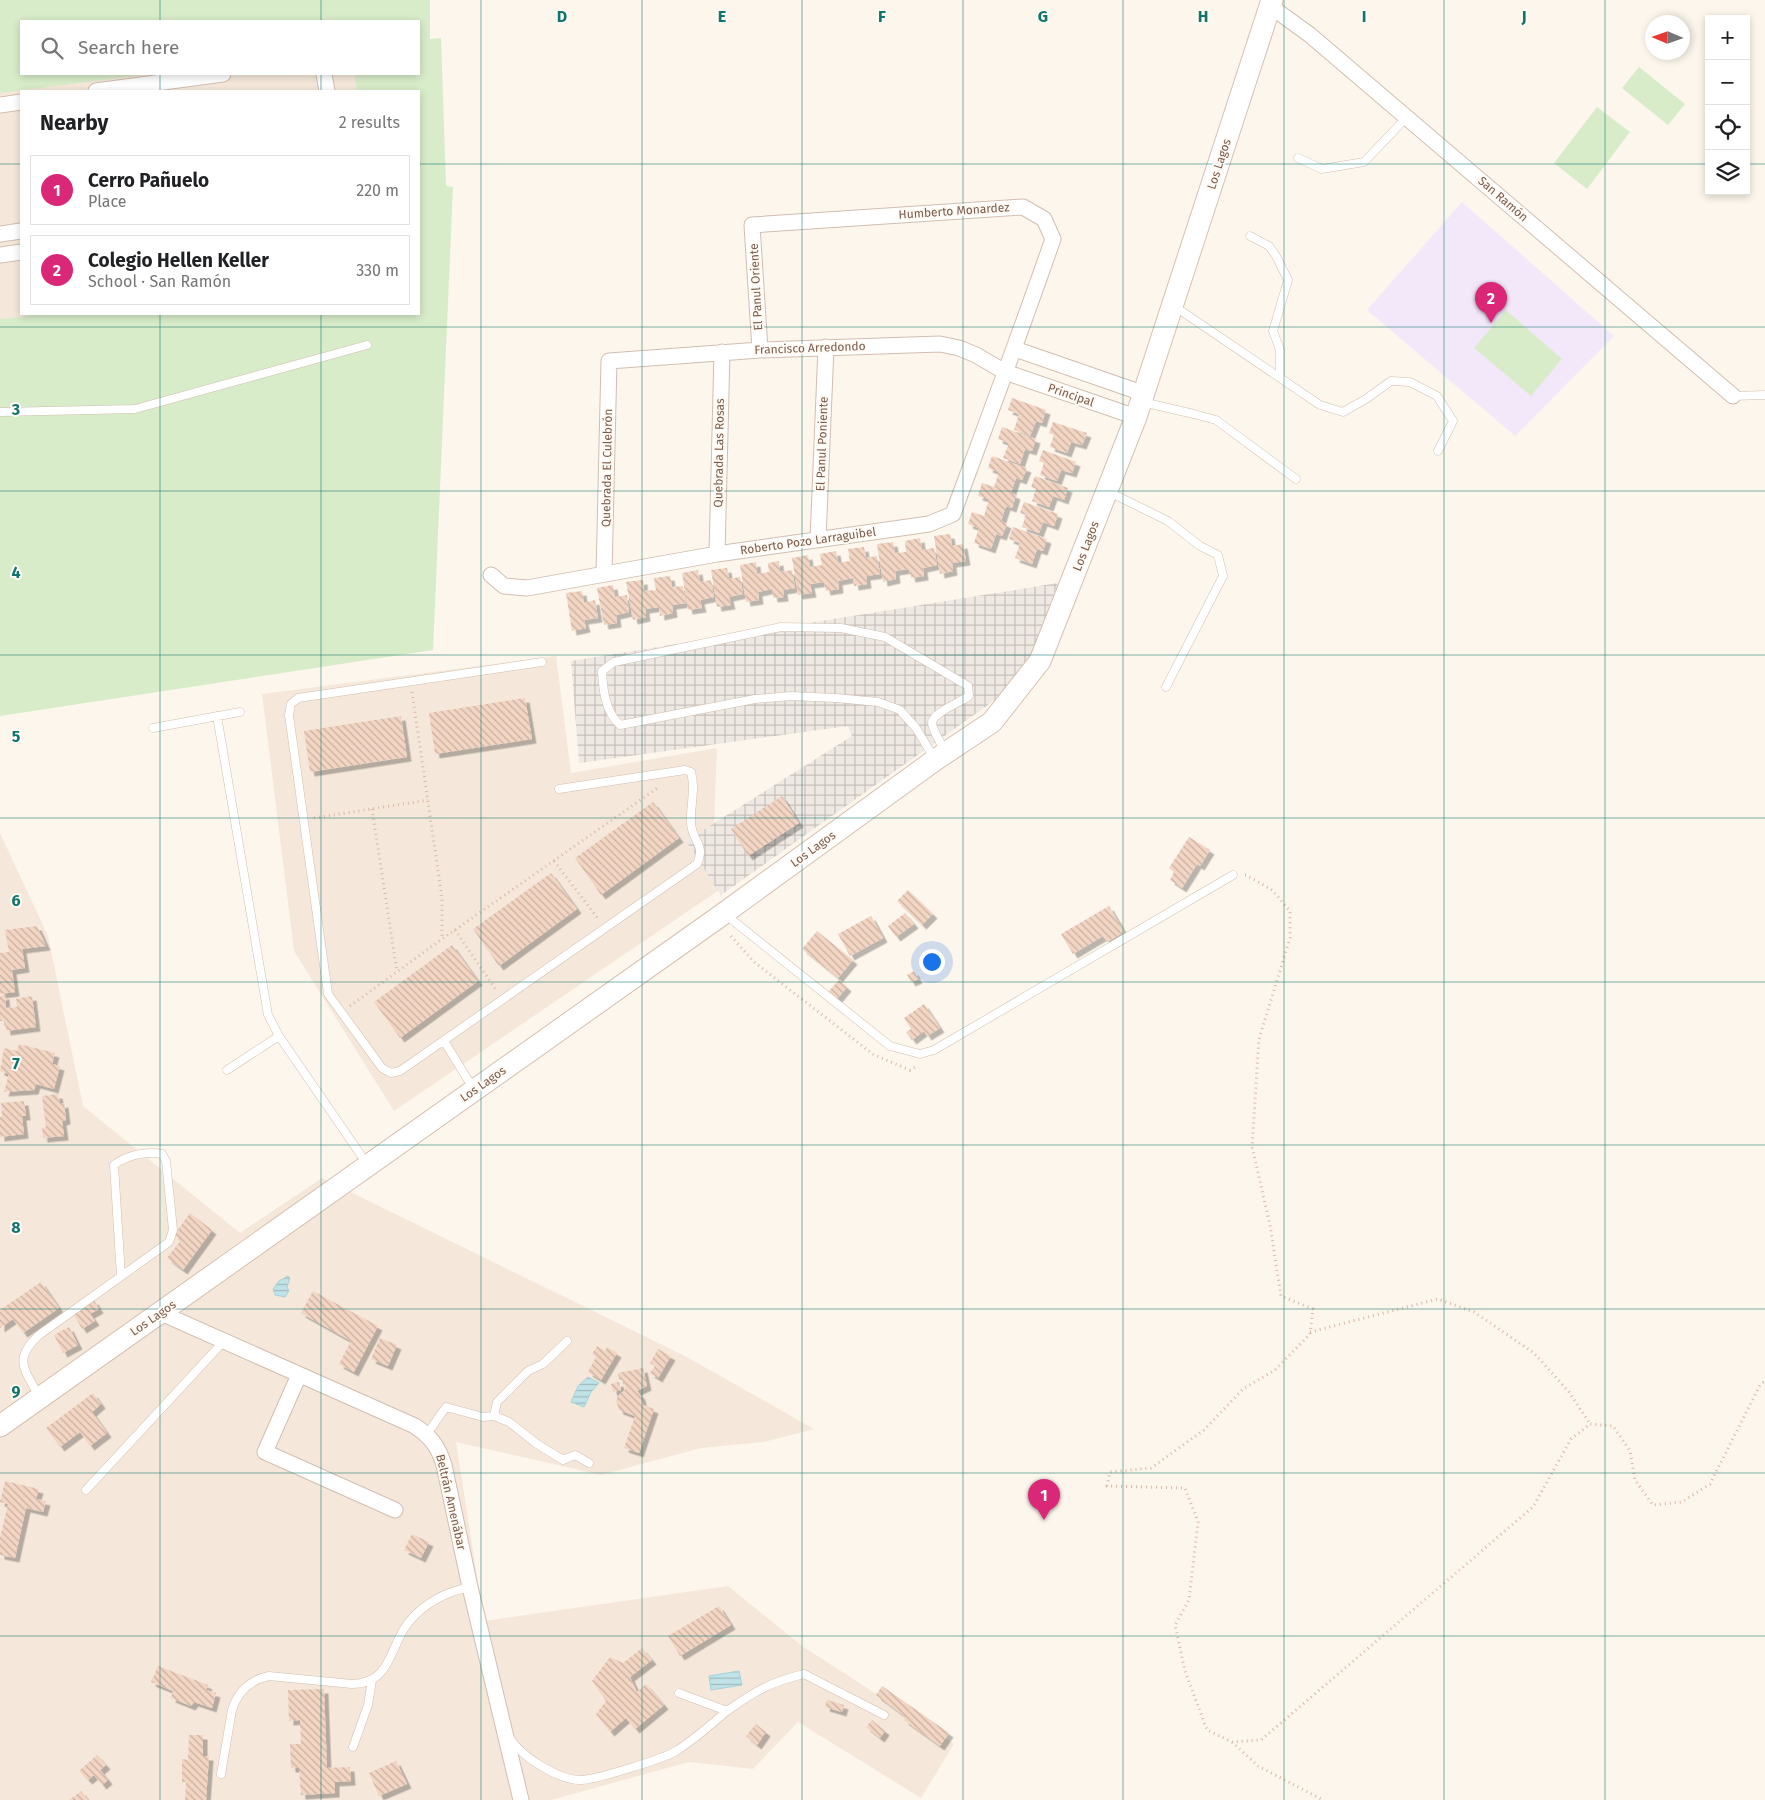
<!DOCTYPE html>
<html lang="en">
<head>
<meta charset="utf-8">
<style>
  body { margin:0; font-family:"Fira Sans",sans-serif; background:#f2f2f2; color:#202124 }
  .controls { position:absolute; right:15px; top:15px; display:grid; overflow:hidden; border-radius:0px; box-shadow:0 2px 8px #0003 }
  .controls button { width:45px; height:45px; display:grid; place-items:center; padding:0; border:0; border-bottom:1px solid #e0e0e0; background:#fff; color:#202124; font:25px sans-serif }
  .compass { position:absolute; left:1645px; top:15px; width:45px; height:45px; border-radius:50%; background:#fff; box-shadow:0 2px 8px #0003; rotate:272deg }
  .you { position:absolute; left:931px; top:961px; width:18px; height:18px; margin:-12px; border:4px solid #fff; border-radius:50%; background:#1a73e8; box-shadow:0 0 0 8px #1a73e833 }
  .badge { display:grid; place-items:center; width:32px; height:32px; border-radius:50%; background:#db2777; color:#fff; font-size:16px; font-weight:700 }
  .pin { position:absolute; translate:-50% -41px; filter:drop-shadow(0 1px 2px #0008) }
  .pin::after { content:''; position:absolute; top:26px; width:18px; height:15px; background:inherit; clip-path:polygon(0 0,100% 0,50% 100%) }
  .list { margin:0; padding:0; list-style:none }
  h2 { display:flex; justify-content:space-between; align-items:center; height:65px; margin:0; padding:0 20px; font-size:21px }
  h2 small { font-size:16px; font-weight:400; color:#757577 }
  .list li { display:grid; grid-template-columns:32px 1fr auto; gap:15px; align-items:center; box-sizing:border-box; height:70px; margin:0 10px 10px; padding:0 10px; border:1px solid #e0e0e0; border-radius:0px }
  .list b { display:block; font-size:19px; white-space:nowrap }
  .list p { margin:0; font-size:16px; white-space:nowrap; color:#757577 }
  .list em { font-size:16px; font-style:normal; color:#757577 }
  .icon { flex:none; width:28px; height:28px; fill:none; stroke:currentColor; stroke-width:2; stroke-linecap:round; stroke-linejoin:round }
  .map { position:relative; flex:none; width:1765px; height:1800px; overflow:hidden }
  .search { position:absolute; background:#fff; box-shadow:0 2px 8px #0003; left:20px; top:20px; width:400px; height:55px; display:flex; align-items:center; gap:12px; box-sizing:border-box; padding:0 18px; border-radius:0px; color:#757577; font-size:19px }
  .panel { position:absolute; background:#fff; box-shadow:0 2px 8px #0003; left:20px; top:90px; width:400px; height:225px; border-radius:0px }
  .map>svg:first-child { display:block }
  .residential { fill:#f5e8da }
  .industrial { fill:url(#industrial-grid) }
  .education { fill:#f3e8fa }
  .grass { fill:#d8ecc9 }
  .water { fill:url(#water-rules); stroke:#a5d3da }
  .building { fill:url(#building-back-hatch); filter:url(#shadow) }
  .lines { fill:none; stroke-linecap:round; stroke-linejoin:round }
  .lane-casing { stroke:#d1beb0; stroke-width:9 }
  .street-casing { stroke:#d1beb0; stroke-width:17 }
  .secondary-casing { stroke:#d6c0b0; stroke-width:23 }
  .path { stroke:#d9b8a5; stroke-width:3; stroke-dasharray:1 4; stroke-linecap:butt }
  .lane { stroke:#fff; stroke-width:8 }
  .street { stroke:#fff; stroke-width:15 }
  .secondary { stroke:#fff; stroke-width:21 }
  .grid { fill:none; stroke:#0f766e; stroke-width:1; stroke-opacity:0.55 }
  .labels { text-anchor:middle; stroke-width:4; stroke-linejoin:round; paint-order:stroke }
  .street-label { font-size:12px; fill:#7a5c4d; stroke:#fffaf3 }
  .grid-label { font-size:16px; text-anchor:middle; font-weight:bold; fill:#0f766e; stroke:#fffaf3; stroke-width:4; stroke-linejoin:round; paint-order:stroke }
</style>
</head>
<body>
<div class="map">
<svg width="1765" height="1800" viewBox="0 0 1765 1800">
  <defs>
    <pattern id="industrial-grid" width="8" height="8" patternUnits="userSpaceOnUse" patternTransform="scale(1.25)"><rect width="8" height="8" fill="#efe9e4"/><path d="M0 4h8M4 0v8" fill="none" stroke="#c7c0bb"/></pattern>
    <pattern id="water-rules" width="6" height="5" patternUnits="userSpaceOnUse" patternTransform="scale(1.25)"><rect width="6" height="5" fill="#bfe3e8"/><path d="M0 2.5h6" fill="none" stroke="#a0bbbe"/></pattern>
    <pattern id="building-back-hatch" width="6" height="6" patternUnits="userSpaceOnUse" patternTransform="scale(1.25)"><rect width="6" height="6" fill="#f3d5c3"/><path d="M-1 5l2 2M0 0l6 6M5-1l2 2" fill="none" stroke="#cab0a1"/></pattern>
    <filter id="shadow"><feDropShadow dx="4.5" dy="4.5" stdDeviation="0" flood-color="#0004"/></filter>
  </defs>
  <rect width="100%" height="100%" fill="#fdf6ec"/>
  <!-- residential -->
  <path class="residential" d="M88,74h266l3,17h-336v223h21l-42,5v-230z
    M556,656l15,117 146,-25 -3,79 33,44 -353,240 -100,-160 -32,-257z
    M0,833l48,103 35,170 157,127 82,-55 363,178 129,73 -50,13 -63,6 -100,27 -145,-33 28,179 244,-35 74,60 152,98 -33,54 -123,-76 -45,47 -64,-7 -138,38h-551z"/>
  <!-- industrial -->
  <path class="industrial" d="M1058,583l-26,71 -30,41 -281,200 -35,-54 166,-105 -4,-10 -269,37 -8,-102z"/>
  <!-- education -->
  <path class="education" d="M1462,202l152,134 -99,100 -148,-126z"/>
  <!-- grass -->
  <path class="grass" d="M0,0h430v39l11,-1 5,148 7,1 -20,463 -433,66v-397l42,-5h377v-223h-62l-3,-17h65v-53h-398v53h129l-150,19z
    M1639,67l46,37 -17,21 -46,-37z
    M1597,107l33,25 -43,57 -33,-26z
    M1506,310l56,49 -31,37 -57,-48z"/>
  <!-- water -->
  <path class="water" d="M288,1276l2,2 -3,9 2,4 -4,6 -10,-2 -2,-6 6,-8z
    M588,1377l11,6 -8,9 -7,15 -13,-5 7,-16z
    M739,1671l3,14 -31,5 -2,-14z"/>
  <!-- building -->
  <path class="building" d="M1012,398l34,12 -4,13 -6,-2 -6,15 -16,-6 5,-16 -11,-4z
    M1053,422l34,11 -5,12 -11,-3 -4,11 -17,-6 4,-12 -5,-2z
    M1002,427l34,12 -4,12 -7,-2 -5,15 -17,-6 6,-15 -11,-4z
    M1043,450l33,12 -4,11 -11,-3 -4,11 -17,-6 4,-12 -5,-2z
    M992,456l35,12 -5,12 -6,-2 -5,15 5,2 -4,13 -6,-2 -5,15 6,3 -5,12 -6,-2 -5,15 -17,-6 5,-15 -11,-4 4,-12 12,4 5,-17 -11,-3 4,-13 12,4 5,-15 -11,-4z
    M1035,476l33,12 -4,12 -11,-4 -4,11 -17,-6 4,-12 -5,-2z
    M1024,502l34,12 -4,12 -11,-4 -4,11 -17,-6 4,-12 -6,-2z
    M1013,527l34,12 -4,12 -6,-2 -5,15 -17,-6 5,-15 -11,-4z
    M950,534l2,12 11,-2 3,17 -14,2 1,8 -13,3 -6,-38z
    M920,538l2,12 12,-2 3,17 -14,3 1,8 -13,2 -2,-9 -14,2 1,8 -13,3 -6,-38 16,-2 2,11 11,-1 -1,-11z
    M864,547l2,11 11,-2 3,18 -14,2 1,8 -13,2 -1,-8 -15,3 1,8 -13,2 -2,-9 -14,2 2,9 -14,2 -6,-37 16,-3 2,12 12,-2 -2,-11 16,-3 2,12 12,-2 -2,-12z
    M779,561l1,11 12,-2 3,18 -12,2 1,7 -11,1 -1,-9 -14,3 1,8 -13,2 -6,-37 16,-3 1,12 12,-2 -1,-9z
    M727,568l2,11 11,-2 3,17 -14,3 2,8 -14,2 -6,-37z
    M698,570l2,12 11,-2 3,17 -14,3 2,8 -14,2 -6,-37z
    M670,576l2,11 11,-1 3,17 -14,2 1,8 -13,3 -1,-9 -14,2 1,8 -13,3 -7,-38 17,-2 1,11 12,-1 -2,-12z
    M613,585l2,12 12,-2 2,17 -13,3 1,8 -13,2 -7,-37z
    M582,591l2,12 11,-3 3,18 -14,2 2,8 -14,3 -6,-38z
    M525,698l7,41 -97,15 -6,-41z
    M401,716l6,41 -97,15 -6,-41z
    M782,796l17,27 -51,33 -17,-27z
    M653,802l26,36 -78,57 -26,-37z
    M1189,837l21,13 -10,16 -3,-2 -15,24 -12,-8 4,-8 -5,-4z
    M551,873l26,36 -78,57 -26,-37z
    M908,890l25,24 -11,11 -25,-24z
    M1109,906l15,26 -17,10 -4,-6 -30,18 -12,-20z
    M905,913l9,11 -18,13 -8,-11z
    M871,916l12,22 -33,18 -12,-22z
    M37,926l9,20 -24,3 3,19 -13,2 3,22 -15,2v-41l9,-1 -4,-22z
    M817,931l36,29 -15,18 -36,-29z
    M452,945l26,36 -78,57 -26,-36z
    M914,971l4,8 -7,3 -4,-7z
    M839,980l8,7 -10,12 -9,-7z
    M5,995l1,13 11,-1 -1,-8 16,-3 4,31 -30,4 -1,-10h-5v-25z
    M924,1004l16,24 -13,8 -3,-5 -12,9 -6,-8 5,-3 -7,-11z
    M19,1044l36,9 -3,11 8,2 -6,23 -18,-5 -2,6 -30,2 5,-18 -9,-3 4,-23 13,3z
    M58,1094l2,10 4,-1 2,17 -4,1 2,15 -21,2 -1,-10 4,-1 -4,-31z
    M24,1101l2,15h-4l2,18 -24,3v-19l2,-3 -1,-12z
    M190,1213l22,17 -29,40 -16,-12 14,-18 -7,-5z
    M41,1282l18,26 -36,25 -10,-14 -13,9v-18z
    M313,1291l65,35 -24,46 -15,-8 12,-23 -50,-28z
    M94,1300l5,9 -9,5 5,7 -13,8 -9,-16z
    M69,1327l9,18 -15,8 -9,-18z
    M380,1338l17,7 -9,21 -17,-7z
    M597,1346l8,5 2,-4 10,6 -16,27 -13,-8 8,-15 -4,-3z
    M658,1349l13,7 -13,22 -8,-5 5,-7 -5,-3z
    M643,1368l4,18 -10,5 4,5 2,9 11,4 -15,44 -15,-5 11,-32 -16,-6 -3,-10 3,-5 7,-6 -3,-9h-4l-1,-7z
    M619,1382l2,8 -8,2 -2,-8z
    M93,1393l8,11 -9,8 15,21 -17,13 -10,-14 -20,15 -14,-19z
    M5,1481l34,8 -3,10 10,2 -3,11 -17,-4 -11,50 -15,-3v-17l8,-34 -8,-2z
    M412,1534l17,8 -8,16 -17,-8z
    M719,1606l12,19 -51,31 -12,-20z
    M642,1648l10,12 -22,17 7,15 9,-8 18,21 -29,24 -9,-11 -16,14 -14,-18 10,-13 -14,-20 18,-24 13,6z
    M158,1666l50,19 -2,5 10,3 -4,15 -18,-6 -3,4 -20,-8 2,-7 -22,-9z
    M882,1686l67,47 -9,13 -36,-26 2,-3 -30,-22z
    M324,1689l3,79 23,-1 1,14 -16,1v11l-34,2 -2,-27h-8l-1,-24h11l-1,-24 -11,1 -1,-31z
    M827,1700l17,5 -2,7 -17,-5z
    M872,1720l13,11 -5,7 -14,-11z
    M756,1724l10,8 -9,13 -11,-9z
    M189,1735h14v21h6l-3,44h-21l1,-18h-4v-23l6,1z
    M97,1755l9,10 -6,5 8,10 -6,5 -8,-10 -6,5 -9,-9z
    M396,1761l11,23 -28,12 -10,-23z
    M81,1791l7,9h-19z"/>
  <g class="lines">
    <defs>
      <path id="lane" d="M1298,158l24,11 42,-7 43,-45
        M1250,236l19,10 7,10 12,24 -15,51 7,19v28
        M1174,306l146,99 23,7 23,-13 25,-18 19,1 27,14 16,25 -15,30
        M1733,396l32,-1
        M1142,402l52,12 22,6 80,59
        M0,412l135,-3 232,-64
        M1109,492l59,29 32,25 18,9 5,21 -57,111
        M542,662l-244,36 -7,6 -2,11 39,279 54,74 9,5 9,-2 297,-207c9,-21 -5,-22 -6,-41 -1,-17 5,-34 0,-51l-6,-2 -126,19
        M217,716l51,299 11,21 88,128
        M153,728l87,-16
        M934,758l-18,-30 -16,-18 -22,-8 -42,-4 -45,-2 -36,3 -135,26c-15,-13 -17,-36 -18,-54l12,-9 167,-35 60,1 44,9 83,49 1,10c-8,6 -37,17 -37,27 1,9 10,21 13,29
        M726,915l164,131 30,8 14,-4 299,-175
        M444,1041l29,47
        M227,1070l52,-34
        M39,1396c-15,-27 -26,-37 0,-61l130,-93 4,-12 -7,-69 -4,-7c-16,-3 -35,1 -48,11l7,111
        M494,1416l3,-14 31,-31 15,-7 24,-23
        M427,1434l19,-27 37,10 11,-1 15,6 28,22 26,16 12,-5 14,8
        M86,1490l138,-149
        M727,1711c28,-20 44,-29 77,-37l80,41
        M510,1738c10,18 49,42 70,42 15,0 83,-21 96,-29 18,-11 35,-27 51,-40l-48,-18
        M353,1747l15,-42 4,-25
        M221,1774l11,-64c6,-19 18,-30 37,-34l83,8c40,-1 37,-37 56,-61 16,-20 37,-31 62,-36"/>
      <path id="street" d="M1270,6l40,29 423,361
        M324,74l3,17
        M96,91l127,-17
        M0,105l21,-3
        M0,234l21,-3
        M0,255l21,-3
        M1015,349l130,45
        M818,540l8,-193
        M717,554l5,-202
        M604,574l5,-213 151,-11 180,-6 19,4 17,7 29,17 131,45
        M491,575l13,11 23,2 190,-34 212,-30 24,-10c34,-92 68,-183 100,-275l-9,-20 -21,-12 -271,18 8,125
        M161,1313l254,113c16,11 23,20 29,39l26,122 51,213
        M299,1375l-34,77 130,58"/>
      <path id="secondary" d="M0,1426l716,-507 219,-159 57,-38 48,-61 96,-244 136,-417"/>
    </defs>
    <!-- lane casing -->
    <use href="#lane" class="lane-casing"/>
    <!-- street casing -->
    <use href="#street" class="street-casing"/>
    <!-- secondary casing -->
    <use href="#secondary" class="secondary-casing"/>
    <!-- path -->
    <path class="path" d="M412,692l30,206v41
      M372,809l25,163
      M314,818l114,-18
      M554,861l45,59
      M1245,875h1l26,15 18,21v27l-31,101 -7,108 18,78 11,71 32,13 -3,25 -35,36 -32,19 -39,41 -53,38 -41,4 -3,14 78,2 13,34 -9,78 -14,25 10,46 22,59 25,12 29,-2 272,-233 38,-68 19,-15 23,2 17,25 5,29 18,25 29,-3 28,-18 50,-99 5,-4
      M455,930l41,60
      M731,936l23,26 120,93 36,15 7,-4
      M350,1006l92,-67 217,-152
      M1310,1332l128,-33 36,13 60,41 35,39 21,32
      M1232,1742l26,24 65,34"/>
    <!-- lane -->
    <use href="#lane" class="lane"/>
    <!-- street -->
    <use href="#street" class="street"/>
    <!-- secondary -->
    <use href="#secondary" class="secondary"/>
  </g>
  <!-- grid -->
  <path class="grid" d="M160,0v21M321,0v21M481,0v1800M642,0v1800M802,0v1800M963,0v1800M1123,0v1800M1284,0v1800M1444,0v1800M1605,0v1800M160,74v17M321,74v17M0,164h21M419,164h1290M1746,164h19M160,314v1486M321,314v1486M0,327h1765M0,491h1765M0,655h1765M0,818h1765M0,982h1765M0,1145h1765M0,1309h1765M0,1473h1765M0,1636h1765"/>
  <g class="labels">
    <!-- street labels -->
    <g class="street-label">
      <text transform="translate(1219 164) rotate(-72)" y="4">Los Lagos</text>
      <text transform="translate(1503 199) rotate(41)" y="4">San Ramón</text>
      <text transform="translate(954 211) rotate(-4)" y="4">Humberto Monardez</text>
      <text transform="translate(756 287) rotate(-93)" y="4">El Panul Oriente</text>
      <text transform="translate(810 348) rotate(-2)" y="4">Francisco Arredondo</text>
      <text transform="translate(1071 395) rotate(19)" y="4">Principal</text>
      <text transform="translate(822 444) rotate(-88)" y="4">El Panul Poniente</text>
      <text transform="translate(719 453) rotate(-89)" y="4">Quebrada Las Rosas</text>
      <text transform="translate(607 468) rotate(-89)" y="4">Quebrada El Culebrón</text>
      <text transform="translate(808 541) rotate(-8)" y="4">Roberto Pozo Larraguibel</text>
      <text transform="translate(1086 546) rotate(-69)" y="4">Los Lagos</text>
      <text transform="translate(813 849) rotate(-36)" y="4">Los Lagos</text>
      <text transform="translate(483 1084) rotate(-35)" y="4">Los Lagos</text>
      <text transform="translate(153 1318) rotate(-35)" y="4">Los Lagos</text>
      <text transform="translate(451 1502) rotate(77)" y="4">Beltrán Amenábar</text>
    </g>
  </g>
  <g class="grid-label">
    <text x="562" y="22">D</text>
    <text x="722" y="22">E</text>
    <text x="882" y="22">F</text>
    <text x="1043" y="22">G</text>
    <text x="1203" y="22">H</text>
    <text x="1364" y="22">I</text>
    <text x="1524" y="22">J</text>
    <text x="16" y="415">3</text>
    <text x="16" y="578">4</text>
    <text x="16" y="742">5</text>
    <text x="16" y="906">6</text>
    <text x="16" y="1069">7</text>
    <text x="16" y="1233">8</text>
    <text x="16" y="1397">9</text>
  </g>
</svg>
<div class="controls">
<button>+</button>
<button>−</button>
<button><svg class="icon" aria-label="locate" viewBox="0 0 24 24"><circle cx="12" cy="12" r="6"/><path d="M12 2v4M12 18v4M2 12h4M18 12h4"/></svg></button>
<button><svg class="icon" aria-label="layers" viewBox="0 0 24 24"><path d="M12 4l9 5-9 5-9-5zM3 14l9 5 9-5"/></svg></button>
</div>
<svg class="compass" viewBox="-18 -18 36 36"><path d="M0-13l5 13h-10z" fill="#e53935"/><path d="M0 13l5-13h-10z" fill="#757577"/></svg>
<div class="you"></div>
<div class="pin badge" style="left:1044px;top:1520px">1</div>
<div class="pin badge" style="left:1491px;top:323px">2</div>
<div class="search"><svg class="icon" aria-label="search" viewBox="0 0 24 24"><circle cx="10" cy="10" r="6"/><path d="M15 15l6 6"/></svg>Search here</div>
<section class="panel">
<h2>Nearby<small>2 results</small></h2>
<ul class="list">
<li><span class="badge">1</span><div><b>Cerro Pañuelo</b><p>Place</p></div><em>220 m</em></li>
<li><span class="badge">2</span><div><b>Colegio Hellen Keller</b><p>School · San Ramón</p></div><em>330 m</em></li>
</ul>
</section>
</div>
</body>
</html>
